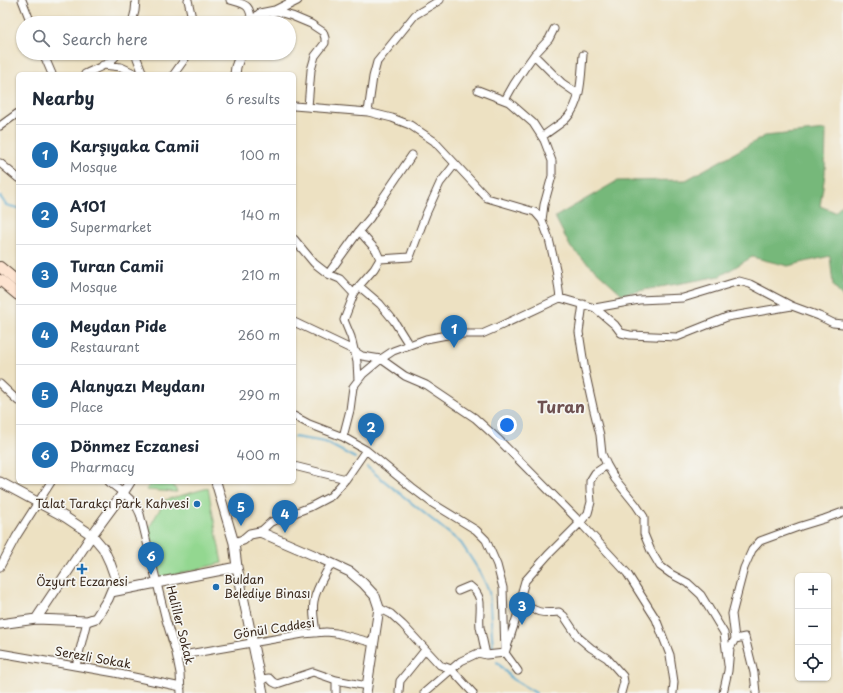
<!DOCTYPE html>
<html lang="en">
<head>
<meta charset="utf-8">
<style>
  body { margin:0; font-family:"Playpen Sans",sans-serif; background:#f2f2f3; color:#1f2937 }
  .controls { position:absolute; right:12px; bottom:12px; display:grid; overflow:hidden; border-radius:6px; box-shadow:0 1px 3px #0004 }
  .controls button { width:36px; height:36px; display:grid; place-items:center; padding:0; border:0; border-bottom:1px solid #e0e1e3; background:#fff; color:#1f2937; font:20px sans-serif }
  .you { position:absolute; left:507px; top:425px; width:14px; height:14px; margin:-10px; border:3px solid #fff; border-radius:50%; background:#1a73e8; box-shadow:0 0 0 6px #1a73e833 }
  .badge { display:grid; place-items:center; width:26px; height:26px; border-radius:50%; background:#1f6fb2; color:#fff; font-size:13px; font-weight:700 }
  .pin { position:absolute; translate:-50% -33px; filter:drop-shadow(0 1px 2px #0008) }
  .pin::after { content:''; position:absolute; top:21px; width:14px; height:12px; background:inherit; clip-path:polygon(0 0,100% 0,50% 100%) }
  .list { margin:0; padding:0; list-style:none }
  h2 { display:flex; justify-content:space-between; align-items:center; height:52px; margin:0; padding:0 16px; font-size:17px }
  h2 small { font-size:13px; font-weight:400; color:#747a83 }
  .list li { display:grid; grid-template-columns:26px 1fr auto; gap:12px; align-items:center; box-sizing:border-box; height:60px; padding:0 16px; border-top:1px solid #e0e1e3 }
  .list b { display:block; font-size:15px; white-space:nowrap }
  .list p { margin:0; font-size:13px; white-space:nowrap; color:#747a83 }
  .list em { font-size:13px; font-style:normal; color:#747a83 }
  .icon { flex:none; width:22px; height:22px; fill:none; stroke:currentColor; stroke-width:2; stroke-linecap:round; stroke-linejoin:round }
  .map { position:relative; flex:none; width:843px; height:693px; overflow:hidden }
  .search { position:absolute; background:#fff; box-shadow:0 1px 3px #0004; left:16px; top:16px; width:280px; height:44px; display:flex; align-items:center; gap:10px; box-sizing:border-box; padding:0 14px; border-radius:22px; color:#747a83; font-size:15px }
  .panel { position:absolute; background:#fff; box-shadow:0 1px 3px #0004; left:16px; top:72px; width:280px; height:412px; border-radius:6px }
  .map>svg:first-child { display:block }
  .green { fill:#93d790; stroke:#678057 }
  .forest { fill:#76b87a; stroke:#58714c }
  .lines { fill:none; stroke-linecap:round; stroke-linejoin:round }
  .stream { stroke:#50a6cc; stroke-width:2 }
  .minor-casing { stroke:#564537; stroke-width:9 }
  .tertiary-casing { stroke:#564537; stroke-width:11 }
  .secondary-casing { stroke:#564537; stroke-width:12 }
  .minor { stroke:#fff; stroke-width:7 }
  .tertiary { stroke:#fff; stroke-width:9 }
  .secondary { stroke:#fde4d1; stroke-width:10 }
  .poi-dot { fill:#1f6fb2; stroke:#f6f6f2; stroke-width:1.5 }
  .labels { text-anchor:middle; stroke-width:3.5; stroke-linejoin:round; paint-order:stroke }
  .poi-label { font-size:12px; fill:#3b2a1e; stroke:#f6f6f2; text-anchor:end }
  .street-label { font-size:12px; fill:#3b2a1e; stroke:#f6f6f2 }
  .district-label { font-size:16px; font-weight:bold; fill:#6e5151; stroke:#f6f6f2 }
</style>
</head>
<body>
<div class="map">
<svg width="843" height="693" viewBox="0 0 843 693">
  <rect width="100%" height="100%" fill="#f6f6f2"/>
  <filter id="ink" filterUnits="userSpaceOnUse"><feTurbulence type="fractalNoise" baseFrequency=".025" numOctaves="2"/><feDisplacementMap in="SourceGraphic" scale="8" xChannelSelector="R" yChannelSelector="G"/><feConvolveMatrix kernelMatrix="1 2 1 2 8 2 1 2 1" color-interpolation-filters="sRGB"/></filter>
  <filter id="wash" filterUnits="userSpaceOnUse"><feTurbulence type="fractalNoise" baseFrequency=".012" numOctaves="4" result="noise"/><feDisplacementMap in="SourceGraphic" scale="16" xChannelSelector="R" yChannelSelector="G"/><feGaussianBlur stdDeviation="0.9" result="paint"/><feColorMatrix in="noise" values="0 0 0 0 0 0 0 0 0 0 0 0 0 0 0 0 0 1.4 0 .05"/><feComposite in="paint" operator="in"/></filter>
  <g filter="url(#wash)">
    <rect width="100%" height="100%" fill="#ede1c2"/>
    <!-- green -->
    <path class="green" d="M151,482h21l5,10 -31,-2z
      M208,488l14,75 -61,15 -12,-50 16,-28z"/>
    <!-- forest -->
    <path class="forest" d="M826,130l-1,44 -5,32 15,6 8,-9v95l-10,-13 -3,-29 -42,10 -36,-9 -32,19 -98,18 -51,-46 -16,-31 62,-36 69,-1 79,-44z"/>
    <g class="lines">
      <!-- stream -->
      <path class="stream" d="M0,196l6,9 12,3
        M294,437l31,5 30,16
        M367,467l94,76 19,29 9,19 4,58
        M497,662l15,17 24,14"/>
    </g>
  </g>
  <g filter="url(#ink)">
    <g class="lines">
      <defs>
        <path id="minor" d="M22,0l9,23
          M188,0l5,23
          M230,0c17,5 20,4 22,23
          M275,11l17,5 19,8 12,8 2,6v5l-10,13 -4,14 -3,37
          M132,23l3,-12 1,-11
          M43,53l9,21
          M135,53l8,21
          M534,55l28,28 16,11
          M103,65l18,2 15,7
          M85,74c10,-5 28,-11 33,-21
          M174,74l15,-21
          M478,90l31,12 24,21 11,17 8,21v15l-8,29 -2,15
          M505,100l9,-16 10,-15 10,-14 15,-16 5,-10
          M294,106l74,6 24,6 18,7 24,16 53,57 48,14 7,8 7,19 7,30 4,29
          M368,112l5,-35 4,-15 38,-47 25,-15
          M0,126l18,-13
          M542,137c7,-6 19,-13 25,-19 15,-17 14,-42 16,-63
          M0,163l18,15
          M294,239l20,24 14,11 12,5 14,15
          M380,259l30,-2 16,-43 14,-31 15,-19
          M328,274l31,-43 11,-13 10,-16 32,-47
          M359,286l21,18 14,17 15,24
          M583,304l-4,28 6,39 8,36 7,28 2,19 5,11 8,14 21,26 8,12v17l7,17 9,15 11,8 17,9 13,12 23,38 4,32
          M595,308l20,17 6,8 9,2 47,2 50,-20 65,-11
          M294,322l57,27 11,7 19,3 24,17 21,9 49,33 23,21 78,79 51,55 29,46 14,36 4,27 -1,11
          M358,380l-1,-18 -6,-25 -7,-17 10,-26 5,-8 15,-17 6,-10 -4,-9 -17,-19
          M0,384l18,17
          M294,416l15,8 34,13 23,13 46,38 20,15 44,27 10,10 11,25 6,23 2,65 13,18
          M343,437l7,-27 3,-23 10,-13 18,-15 12,-8 33,-12 26,-5h30l16,-7 62,-29 35,10 44,-8 44,-2 56,-17 11,3 42,22 27,10 14,7 10,1
          M294,466l52,13
          M109,482c11,9 26,18 31,32l26,106 10,33 4,20 1,20
          M260,532l11,-10 39,-15 21,-11 15,-17 20,-29
          M0,567l16,-30 35,-55
          M458,591l12,-5c16,12 8,25 10,41 2,9 4,18 6,28
          M520,602c17,10 19,12 39,10l5,4 14,21 13,11 16,10 16,18 1,6 -3,11
          M379,608l12,6 12,11 37,40 11,4 22,24
          M316,633c-1,-10 -4,-21 -2,-32 2,-13 11,-26 17,-38
          M735,639l-3,-25 12,-46 8,-18 8,-9 41,-15 23,-7 19,-7
          M0,653l115,20 66,14
          M177,656l126,-22 23,-2 10,1 38,10
          M76,666l11,-45
          M261,679l8,-1 4,4 4,2 36,-12 23,8 31,6
          M336,693v-13
          M399,693v-2l1,-10 25,-31
          M424,693l37,-32 17,-8 8,2 19,-2 14,-43 2,-15 4,-14 23,-26 32,-32 8,-10 3,-11 -1,-12v-9l5,-8 12,-8
          M723,693l5,-22 2,-23 5,-9 10,-2 9,36 2,20"/>
        <path id="tertiary" d="M252,23l8,-9 15,-3 22,-11
          M235,74l1,-7 5,-14
          M0,482l65,35 27,18 11,13 7,15 6,17 -8,19 -12,19 -9,3 -51,-2 -36,5
          M216,482l18,61 3,24 26,126
          M234,543l9,-3 7,-6 10,-2 58,25 32,15 13,11 12,13 4,12 -13,85
          M111,592l126,-25
          M36,619l56,-84 31,-42 7,-11"/>
        <path id="secondary" d="M0,267l18,15
          M0,280l18,15"/>
      </defs>
      <!-- minor casing -->
      <use href="#minor" class="minor-casing"/>
      <!-- tertiary casing -->
      <use href="#tertiary" class="tertiary-casing"/>
      <!-- secondary casing -->
      <use href="#secondary" class="secondary-casing"/>
      <!-- minor -->
      <use href="#minor" class="minor"/>
      <!-- tertiary -->
      <use href="#tertiary" class="tertiary"/>
      <!-- secondary -->
      <use href="#secondary" class="secondary"/>
    </g>
  </g>
  <!-- markers -->
  <g class="poi-dot">
    <circle cx="197" cy="504" r="4"/>
    <path d="M80 563h4v4h4v4h-4v4h-4v-4h-4v-4h4z"/>
    <circle cx="216" cy="587" r="4"/>
  </g>
  <g class="labels">
    <!-- poi labels -->
    <g class="poi-label">
      <text x="189" y="508">Talat Tarakçı Park Kahvesi</text>
      <text x="224" y="584" text-anchor="start">Buldan<tspan x="224" dy="14">Belediye Binası</tspan></text>
      <text x="82" y="586" text-anchor="middle">Özyurt Eczanesi</text>
    </g>
    <!-- street labels -->
    <g class="street-label">
      <text transform="translate(180 625) rotate(76)" y="4">Haliller Sokak</text>
      <text transform="translate(274 629) rotate(-9)" y="4">Gönül Caddesi</text>
      <text transform="translate(93 658) rotate(10)" y="4">Serezli Sokak</text>
    </g>
    <!-- district labels -->
    <g class="district-label">
      <text x="561" y="413">Turan</text>
    </g>
  </g>
</svg>
<div class="controls">
<button>+</button>
<button>−</button>
<button><svg class="icon" aria-label="locate" viewBox="0 0 24 24"><circle cx="12" cy="12" r="6"/><path d="M12 2v4M12 18v4M2 12h4M18 12h4"/></svg></button>
</div>
<div class="you"></div>
<div class="pin badge" style="left:454px;top:348px">1</div>
<div class="pin badge" style="left:371px;top:446px">2</div>
<div class="pin badge" style="left:522px;top:625px">3</div>
<div class="pin badge" style="left:285px;top:533px">4</div>
<div class="pin badge" style="left:241px;top:526px">5</div>
<div class="pin badge" style="left:151px;top:575px">6</div>
<div class="search"><svg class="icon" aria-label="search" viewBox="0 0 24 24"><circle cx="10" cy="10" r="6"/><path d="M15 15l6 6"/></svg>Search here</div>
<section class="panel">
<h2>Nearby<small>6 results</small></h2>
<ul class="list">
<li><span class="badge">1</span><div><b>Karşıyaka Camii</b><p>Mosque</p></div><em>100 m</em></li>
<li><span class="badge">2</span><div><b>A101</b><p>Supermarket</p></div><em>140 m</em></li>
<li><span class="badge">3</span><div><b>Turan Camii</b><p>Mosque</p></div><em>210 m</em></li>
<li><span class="badge">4</span><div><b>Meydan Pide</b><p>Restaurant</p></div><em>260 m</em></li>
<li><span class="badge">5</span><div><b>Alanyazı Meydanı</b><p>Place</p></div><em>290 m</em></li>
<li><span class="badge">6</span><div><b>Dönmez Eczanesi</b><p>Pharmacy</p></div><em>400 m</em></li>
</ul>
</section>
</div>
</body>
</html>
